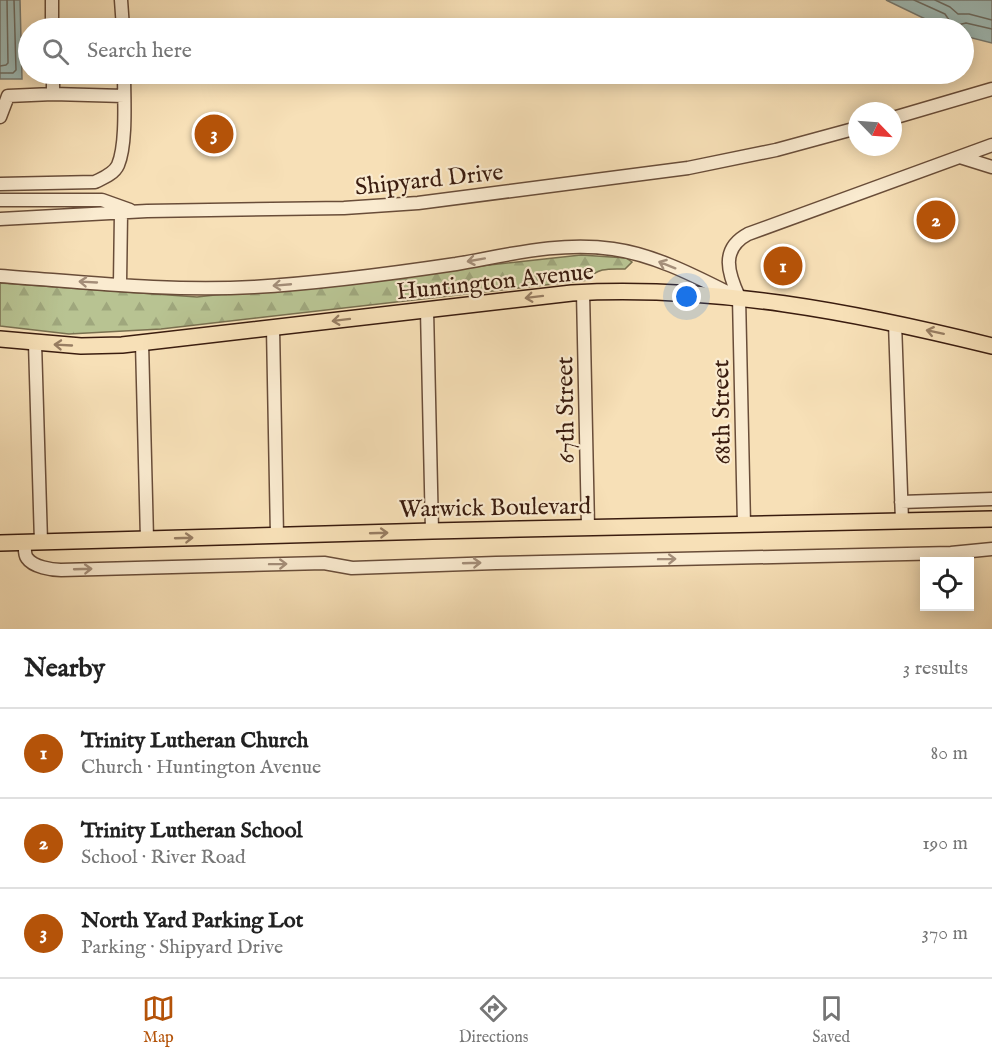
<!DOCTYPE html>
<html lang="en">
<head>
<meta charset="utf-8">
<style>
  body { margin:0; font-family:"IM FELL English",serif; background:#f6f6f6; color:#222 }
  .controls { position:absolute; right:18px; bottom:18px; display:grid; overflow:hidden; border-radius:0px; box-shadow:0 3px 15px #0003 }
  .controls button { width:54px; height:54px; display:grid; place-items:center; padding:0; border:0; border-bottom:2px solid #e0e0e0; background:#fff; color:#222; font:30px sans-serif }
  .compass { position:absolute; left:848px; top:102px; width:54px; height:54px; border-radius:50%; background:#fff; box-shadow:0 3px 15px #0003; rotate:115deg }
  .you { position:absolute; left:687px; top:297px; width:21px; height:21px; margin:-15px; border:4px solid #fff; border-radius:50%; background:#1a73e8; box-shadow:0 0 0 9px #1a73e833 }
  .badge { display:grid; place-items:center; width:39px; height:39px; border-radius:50%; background:#b45309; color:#fff; font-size:20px; font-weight:700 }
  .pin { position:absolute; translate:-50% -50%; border:3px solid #fff; box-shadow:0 2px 6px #0006 }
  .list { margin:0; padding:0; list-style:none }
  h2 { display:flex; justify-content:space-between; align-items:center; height:78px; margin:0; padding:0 24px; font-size:26px }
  h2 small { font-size:20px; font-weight:400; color:#767676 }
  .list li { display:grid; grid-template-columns:39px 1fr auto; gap:18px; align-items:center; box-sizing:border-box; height:90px; padding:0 24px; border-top:2px solid #e0e0e0 }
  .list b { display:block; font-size:22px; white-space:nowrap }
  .list p { margin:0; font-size:20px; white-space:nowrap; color:#767676 }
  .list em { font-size:20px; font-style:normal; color:#767676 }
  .icon { flex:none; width:33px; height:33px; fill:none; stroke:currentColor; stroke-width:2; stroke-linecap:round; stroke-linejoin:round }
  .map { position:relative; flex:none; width:992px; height:629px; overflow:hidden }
  .search { position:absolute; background:#fff; box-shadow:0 3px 15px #0003; left:18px; right:18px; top:18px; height:66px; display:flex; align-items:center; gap:15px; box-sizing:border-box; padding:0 21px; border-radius:33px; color:#767676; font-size:22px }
  .sheet { height:348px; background:#fff }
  nav { display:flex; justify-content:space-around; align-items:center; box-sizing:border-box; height:84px; border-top:2px solid #e0e0e0; background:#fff; font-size:16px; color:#767676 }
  nav a { display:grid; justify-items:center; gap:3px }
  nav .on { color:#b45309 }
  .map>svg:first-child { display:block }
  .forest { fill:url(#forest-firs); stroke:#797050; stroke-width:1.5 }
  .water { fill:#9fbbb6; stroke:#777b73; stroke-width:1.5 }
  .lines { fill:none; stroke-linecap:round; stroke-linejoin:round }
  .shore { stroke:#6c6c62; stroke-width:1.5 }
  .minor-casing { stroke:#694d39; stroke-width:15 }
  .major-casing { stroke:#3a1c0f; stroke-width:18 }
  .minor { stroke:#faebd0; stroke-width:12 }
  .major { stroke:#f7e0b7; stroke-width:15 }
  .oneway { stroke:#a48e79 }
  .oneway2 { stroke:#987e63 }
  .labels { text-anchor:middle; stroke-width:4.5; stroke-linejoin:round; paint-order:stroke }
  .street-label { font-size:24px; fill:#3a1c0f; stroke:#faebd0 }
</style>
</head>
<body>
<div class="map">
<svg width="992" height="629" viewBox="0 0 992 629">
  <defs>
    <pattern id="forest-firs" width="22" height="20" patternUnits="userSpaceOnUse" patternTransform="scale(1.5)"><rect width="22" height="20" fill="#b8c392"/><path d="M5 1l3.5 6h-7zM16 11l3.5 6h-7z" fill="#9fa77d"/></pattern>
  </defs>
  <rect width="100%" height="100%" fill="#f7e0b7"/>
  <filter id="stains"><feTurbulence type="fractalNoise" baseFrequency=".00333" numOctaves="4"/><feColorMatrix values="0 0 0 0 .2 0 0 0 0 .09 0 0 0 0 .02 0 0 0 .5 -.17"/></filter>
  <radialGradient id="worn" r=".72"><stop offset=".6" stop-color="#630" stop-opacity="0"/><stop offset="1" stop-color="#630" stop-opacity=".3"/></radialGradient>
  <!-- forest -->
  <path class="forest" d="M581,255l45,3 6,4 -7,7c-14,0 -28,-2 -37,11l-427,49 -92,5 -69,-8v-43l197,14z"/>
  <!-- water -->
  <path class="water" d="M0,0h20l2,79h-22z
    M886,0h106v43l-28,-7v-8h-20z"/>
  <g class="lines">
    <!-- shore -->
    <path class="shore" d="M914,0l31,14 8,12 13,-3 26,6
      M935,0l15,7 8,7h11l23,6
      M0,66l6,-1 2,-2 -1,-63
      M0,73h13l3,-3 -2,-70"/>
    <defs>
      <path id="minor" d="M52,0v28
        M121,0l2,28
        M53,74v20
        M0,117l8,-21 45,-2 71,2
        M893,118l99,-29
        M960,157l32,10
        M0,184l95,-2c8,-4 19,-8 23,-17 9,-21 6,-68 6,-91
        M0,200h102l28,10
        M0,219l147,-8 197,-3 74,-5 270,-35 88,-18 81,-22
        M0,276c84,6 169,16 254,11 67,-4 135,-13 202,-23 52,-9 105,-23 157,-15 43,6 84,28 122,47
        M120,284l1,-71
        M583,292l5,235
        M427,310l5,221
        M895,323l7,198
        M273,328l4,208
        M35,343l6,199
        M142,343l5,196
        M901,502l91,-3
        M744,525l-5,-228c-11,-24 -19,-48 9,-63l244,-89
        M25,543c0,4 -1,11 2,15 6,9 25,12 34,12l263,-7 28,5 144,-5 455,-10 41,-4"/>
      <path id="major" d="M0,339l81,7 41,-1 450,-52c142,-8 283,19 420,53
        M0,543l432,-12 560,-12"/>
    </defs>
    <!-- minor casing -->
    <use href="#minor" class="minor-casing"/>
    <!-- major casing -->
    <use href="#major" class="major-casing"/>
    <!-- minor -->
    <use href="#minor" class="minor"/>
    <!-- major -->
    <use href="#major" class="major"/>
  </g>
  <!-- one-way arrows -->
  <defs><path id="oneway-shaft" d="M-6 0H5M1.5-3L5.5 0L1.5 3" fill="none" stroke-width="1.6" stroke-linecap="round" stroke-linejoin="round" transform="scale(1.5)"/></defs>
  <g class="oneway">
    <use href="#oneway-shaft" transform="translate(476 260) rotate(170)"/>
    <use href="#oneway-shaft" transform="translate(667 265) rotate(-158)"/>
    <use href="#oneway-shaft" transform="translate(88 282) rotate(-177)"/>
    <use href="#oneway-shaft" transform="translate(282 285) rotate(175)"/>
    <use href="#oneway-shaft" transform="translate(667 559) rotate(-1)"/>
    <use href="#oneway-shaft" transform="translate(472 563) rotate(-2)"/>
    <use href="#oneway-shaft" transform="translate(278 564) rotate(-1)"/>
    <use href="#oneway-shaft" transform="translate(83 569) rotate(-2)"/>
  </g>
  <g class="oneway2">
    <use href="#oneway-shaft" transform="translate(534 297) rotate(173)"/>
    <use href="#oneway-shaft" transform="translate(341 320) rotate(173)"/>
    <use href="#oneway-shaft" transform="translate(935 332) rotate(-168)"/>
    <use href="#oneway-shaft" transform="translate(63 345) rotate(-177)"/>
    <use href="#oneway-shaft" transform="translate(379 533) rotate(-2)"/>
    <use href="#oneway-shaft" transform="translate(184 538) rotate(-2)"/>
  </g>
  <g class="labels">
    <!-- street labels -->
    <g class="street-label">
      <text transform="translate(429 179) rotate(-6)" y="8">Shipyard Drive</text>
      <text transform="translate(495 281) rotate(-6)" y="8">Huntington Avenue</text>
      <text transform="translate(565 410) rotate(-91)" y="8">67th Street</text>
      <text transform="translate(721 412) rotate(-91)" y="8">68th Street</text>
      <text transform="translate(495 507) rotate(-1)" y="8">Warwick Boulevard</text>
    </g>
  </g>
  <rect width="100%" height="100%" filter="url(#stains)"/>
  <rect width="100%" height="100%" fill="url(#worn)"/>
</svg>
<div class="controls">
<button><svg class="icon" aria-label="locate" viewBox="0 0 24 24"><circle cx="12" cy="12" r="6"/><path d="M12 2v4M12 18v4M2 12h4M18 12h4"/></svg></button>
</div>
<svg class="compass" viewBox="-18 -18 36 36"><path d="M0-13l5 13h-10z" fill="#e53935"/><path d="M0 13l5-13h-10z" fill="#767676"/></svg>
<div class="you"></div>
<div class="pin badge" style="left:783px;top:266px">1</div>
<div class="pin badge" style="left:936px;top:220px">2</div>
<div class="pin badge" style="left:214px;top:134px">3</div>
<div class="search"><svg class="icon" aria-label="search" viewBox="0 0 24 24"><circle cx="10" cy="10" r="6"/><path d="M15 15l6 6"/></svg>Search here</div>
</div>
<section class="sheet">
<h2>Nearby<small>3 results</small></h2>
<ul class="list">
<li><span class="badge">1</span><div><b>Trinity Lutheran Church</b><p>Church · Huntington Avenue</p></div><em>80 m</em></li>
<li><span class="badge">2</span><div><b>Trinity Lutheran School</b><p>School · River Road</p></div><em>190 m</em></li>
<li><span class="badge">3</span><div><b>North Yard Parking Lot</b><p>Parking · Shipyard Drive</p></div><em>370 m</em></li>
</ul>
</section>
<nav>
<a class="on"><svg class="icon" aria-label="map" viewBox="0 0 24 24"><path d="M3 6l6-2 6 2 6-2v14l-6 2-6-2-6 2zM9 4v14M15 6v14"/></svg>Map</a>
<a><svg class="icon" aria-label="directions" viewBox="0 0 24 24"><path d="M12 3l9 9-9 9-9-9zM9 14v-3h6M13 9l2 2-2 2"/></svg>Directions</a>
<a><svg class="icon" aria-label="saved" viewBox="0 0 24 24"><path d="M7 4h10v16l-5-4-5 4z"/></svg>Saved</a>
</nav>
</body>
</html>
